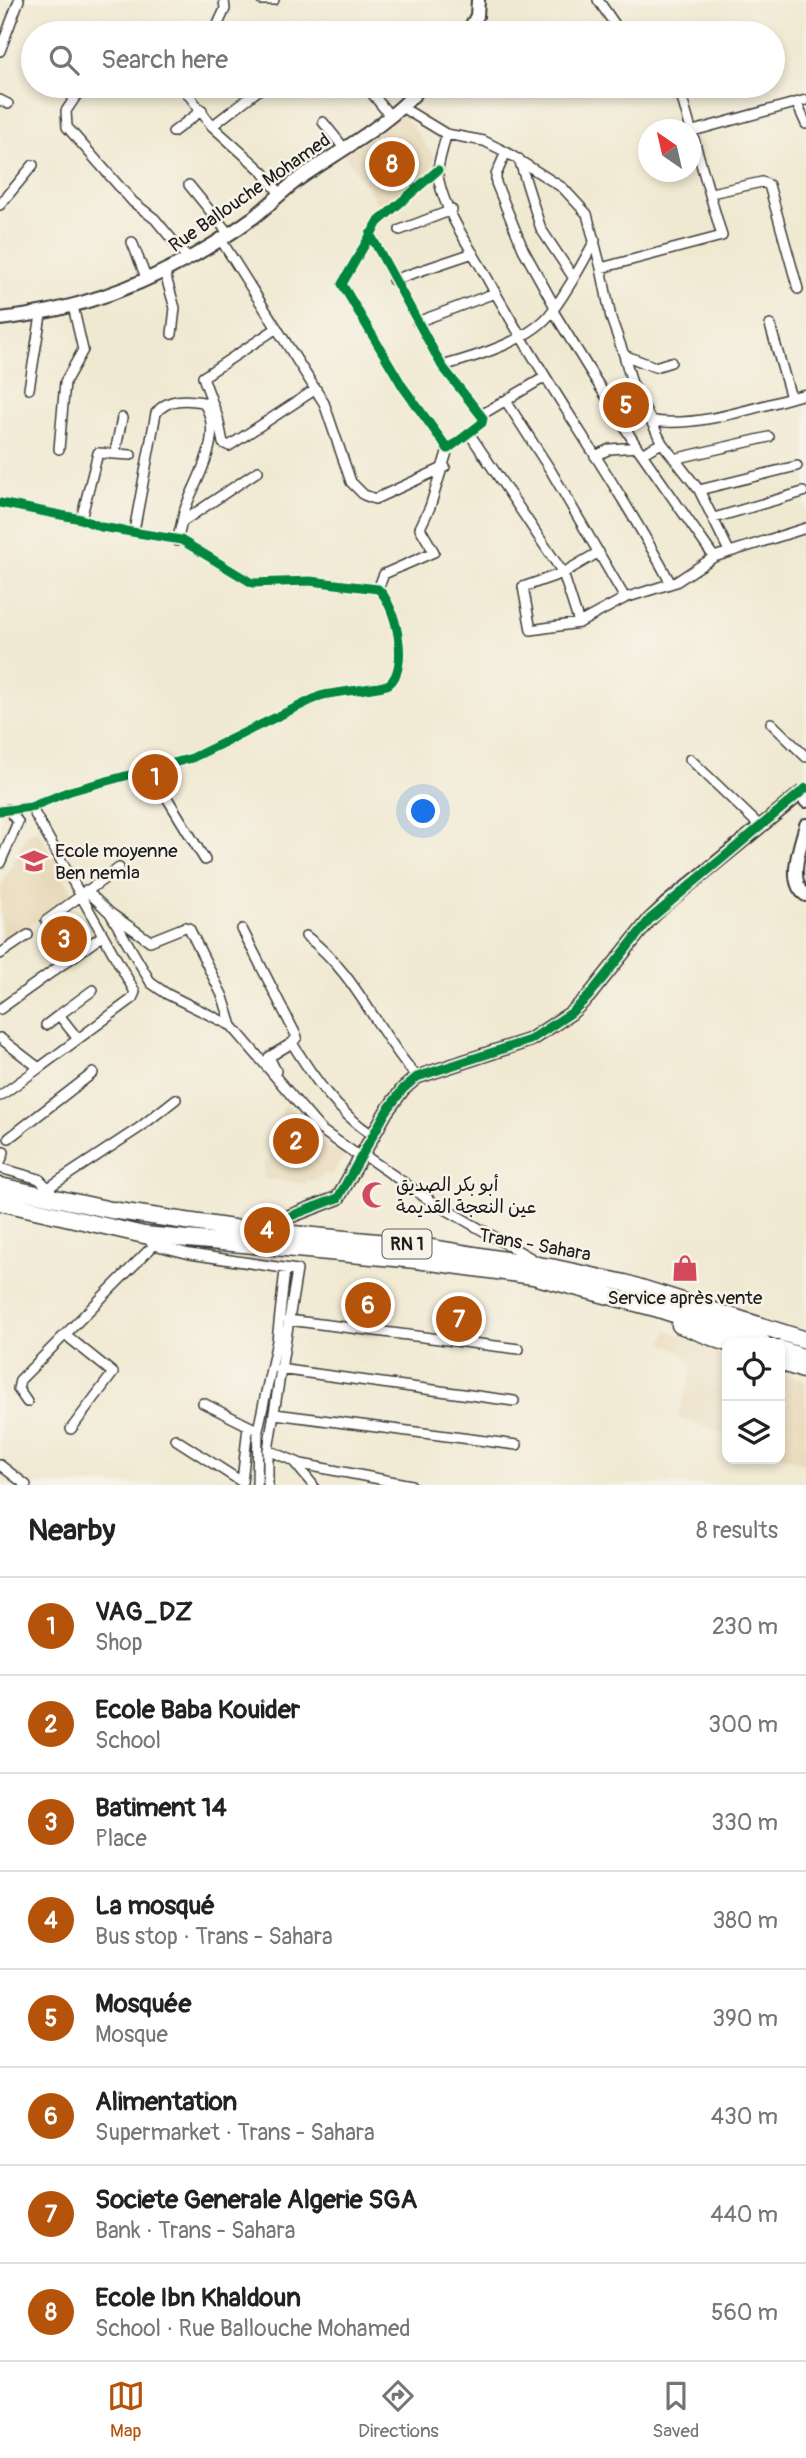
<!DOCTYPE html>
<html lang="en">
<head>
<meta charset="utf-8">
<style>
  body { margin:0; font-family:Pangolin,"Playpen Sans Arabic",sans-serif; background:#f2f2f2; color:#222 }
  .controls { position:absolute; right:21px; bottom:21px; display:grid; overflow:hidden; border-radius:14px; box-shadow:0 4px 10px #0003 }
  .controls button { width:63px; height:63px; display:grid; place-items:center; padding:0; border:0; border-bottom:2px solid #e0e0e0; background:#fff; color:#222; font:35px sans-serif }
  .compass { position:absolute; left:638px; top:119px; width:63px; height:63px; border-radius:50%; background:#fff; box-shadow:0 4px 10px #0003; rotate:326deg }
  .you { position:absolute; left:424px; top:812px; width:24px; height:24px; margin:-18px; border:5px solid #fff; border-radius:50%; background:#1a73e8; box-shadow:0 0 0 10px #1a73e833 }
  .badge { display:grid; place-items:center; width:46px; height:46px; border-radius:50%; background:#b45309; color:#fff; font-size:23px; font-weight:700 }
  .pin { position:absolute; translate:-50% -50%; border:4px solid #fff; box-shadow:0 2px 7px #0006 }
  .list { margin:0; padding:0; list-style:none }
  h2 { display:flex; justify-content:space-between; align-items:center; height:91px; margin:0; padding:0 28px; font-size:30px }
  h2 small { font-size:23px; font-weight:400; color:#767676 }
  .list li { display:grid; grid-template-columns:46px 1fr auto; gap:21px; align-items:center; box-sizing:border-box; height:98px; padding:0 28px; border-top:2px solid #e0e0e0 }
  .list b { display:block; font-size:26px; white-space:nowrap }
  .list p { margin:0; font-size:23px; white-space:nowrap; color:#767676 }
  .list em { font-size:23px; font-style:normal; color:#767676 }
  .icon { flex:none; width:38px; height:38px; fill:none; stroke:currentColor; stroke-width:2; stroke-linecap:round; stroke-linejoin:round }
  .map { position:relative; flex:none; width:806px; height:1485px; overflow:hidden }
  .search { position:absolute; background:#fff; box-shadow:0 4px 10px #0003; left:21px; right:21px; top:21px; height:77px; display:flex; align-items:center; gap:18px; box-sizing:border-box; padding:0 24px; border-radius:38px; color:#767676; font-size:26px }
  .sheet { height:875px; background:#fff }
  nav { display:flex; justify-content:space-around; align-items:center; box-sizing:border-box; height:98px; border-top:2px solid #e0e0e0; background:#fff; font-size:19px; color:#767676 }
  nav a { display:grid; justify-items:center; gap:4px }
  nav .on { color:#b45309 }
  .map>svg:first-child { display:block }
  .built { fill:#e8d9ba }
  .lines { fill:none; stroke-linecap:round; stroke-linejoin:round }
  .street-casing { stroke:#3c3b37; stroke-width:12 }
  .secondary-casing { stroke:#3c3b37; stroke-width:16 }
  .highway-casing { stroke:#3c3b37; stroke-width:19 }
  .street { stroke:#fff; stroke-width:9 }
  .secondary { stroke:#fff; stroke-width:12 }
  .highway { stroke:#fff; stroke-width:16 }
  .cycleway-casing { stroke:#f7f3e8; stroke-width:13 }
  .cycleway { stroke:#00873e; stroke-width:9 }
  .labels { text-anchor:middle; stroke-width:5; stroke-linejoin:round; paint-order:stroke }
  .shield { fill:#f7f3e8; stroke:#5e5c59; stroke-width:2 }
  .shield-label { font-size:18px; font-weight:bold; fill:#1c1c1c }
  .street-label { font-size:19px; fill:#1c1c1c; stroke:#f7f3e8 }
  .poi-label { font-size:19px; fill:#1c1c1c; stroke:#f7f3e8; text-anchor:start }
</style>
</head>
<body>
<div class="map">
<svg width="806" height="1485" viewBox="0 0 806 1485">
  <rect width="100%" height="100%" fill="#f7f3e8"/>
  <filter id="ink" filterUnits="userSpaceOnUse"><feTurbulence type="fractalNoise" baseFrequency=".0143" numOctaves="2"/><feDisplacementMap in="SourceGraphic" scale="14" xChannelSelector="R" yChannelSelector="G"/><feConvolveMatrix kernelMatrix="1 2 1 2 8 2 1 2 1" color-interpolation-filters="sRGB"/></filter>
  <filter id="wash" filterUnits="userSpaceOnUse"><feTurbulence type="fractalNoise" baseFrequency=".00686" numOctaves="4" result="noise"/><feDisplacementMap in="SourceGraphic" scale="28" xChannelSelector="R" yChannelSelector="G"/><feGaussianBlur stdDeviation="1.57" result="paint"/><feColorMatrix in="noise" values="0 0 0 0 0 0 0 0 0 0 0 0 0 0 0 0 0 1.4 0 .05"/><feComposite in="paint" operator="in"/></filter>
  <g filter="url(#wash)">
    <rect width="100%" height="100%" fill="#f0e9d2"/>
    <!-- built -->
    <path class="built" d="M402,113l32,43 -3,16 -50,36 -38,-55z
      M34,830l5,1 35,64 -73,51 -1,-57 27,-56z
      M285,1104l32,27 -3,5 18,15 4,-4 10,7 -15,22 -5,-3 -11,7h-9v6l-4,-3 -38,-4v-17l5,1 4,-29z
      M667,1330l60,22v83l-49,-18 15,-51 -12,-14 -18,-9z
      M780,1372l26,10v82l-26,-9z"/>
  </g>
  <g filter="url(#ink)">
    <g class="lines">
      <defs>
        <path id="street" d="M261,0h13
          M598,0l18,26
          M214,33l11,-24 -1,-9
          M331,33h1
          M0,51l19,-51
          M83,86l-17,25 1,16 66,75 22,17 34,41
          M126,86l9,2 5,-2
          M182,86l30,40 51,46 17,22
          M366,86l25,31
          M0,100l8,4
          M797,104l9,20
          M403,108l43,26 38,7 22,11 57,36 24,26 14,54 121,-32 -41,-141 4,-9
          M323,122l21,26
          M212,126l52,-40
          M693,131l113,-31
          M173,132l29,-22
          M446,134c-2,15 -11,33 -7,47 7,33 31,66 47,95 57,105 128,201 184,306
          M506,152l-10,23v8l27,66 32,58
          M519,159l22,70 32,48
          M189,185l40,49
          M711,193l51,-11 7,3 29,104
          M0,205l33,-40
          M400,230l52,-20
          M370,234l72,132 41,52 -1,5 -34,26 -45,-62 -61,-103 36,-62 60,-52
          M221,240l103,163 27,79 13,13 11,4 70,-32
          M132,242l15,38
          M601,268l10,50 13,37 31,12 16,-5
          M165,274l10,34 -3,26
          M393,280l80,-27
          M553,311l84,136 77,110
          M417,322l78,-29
          M770,325l21,73
          M277,328l-74,49 15,41 5,25 6,3 87,-57
          M624,355l8,28 30,60 37,47 98,-24
          M442,366c33,-9 91,-26 111,-56 16,-22 30,-47 42,-70
          M29,389l12,-74
          M506,401l45,70 74,127
          M481,415l64,-38
          M649,420c45,10 113,-15 157,-26
          M469,433l94,140 16,50 -48,7 -8,-43 40,-14 36,-21
          M59,449l6,-67 18,-32 -10,-44
          M115,453l7,-35
          M643,453l19,-10
          M595,456l15,-7 27,-2
          M674,459l95,-22
          M699,490l30,61
          M0,503l81,16 20,8 80,13 71,43 58,-2 68,8c18,15 32,79 11,95 -7,5 -54,7 -69,12l-128,62 -122,33 -39,16 -31,4
          M714,518l89,-26
          M81,519l17,-66 33,2
          M182,522l76,-51
          M134,531l22,-118c12,-15 29,-14 47,-11 23,33 -6,75 -18,107 -3,11 -5,22 -8,32
          M378,589l6,-15 50,-22 -14,-24 10,-21 18,-58
          M579,623l46,-25 51,-16 38,-25 92,-29
          M771,723l35,34
          M690,759l71,68
          M150,770l55,90
          M31,807l104,185 -3,7 -93,69
          M0,863l18,-41 -10,-13
          M86,890l24,23 41,70 16,11 65,32 89,104 38,26
          M110,913l40,28 35,-14 4,1 34,69 9,29
          M46,921l73,-53
          M242,929l55,108 -5,6c23,37 44,67 80,92
          M306,936c50,37 71,96 111,141
          M0,954l28,-19
          M0,1009l102,-73
          M59,1015l34,-25
          M46,1025l13,-10 19,24
          M0,1038l39,30 -39,28
          M276,1071l-7,-14 23,-14
          M9,1138l84,-65
          M361,1153l65,45 110,63
          M0,1163l4,-11
          M0,1168l39,11 12,12
          M48,1188l91,-60 37,-29
          M145,1236l9,9 36,9 107,16 -29,180 33,14 110,21
          M288,1320l231,29
          M67,1336l46,37 -42,56
          M279,1369l235,32
          M27,1402l-9,-13 2,-9 134,-135
          M203,1403l50,25
          M275,1414l242,31
          M175,1439l67,43 6,-56
          M268,1450v35
          M294,1462l19,23
          M0,1465l26,20
          M257,1485l1,-55 19,-89 8,-71"/>
        <path id="secondary" d="M467,33l10,-17 1,-16
          M0,319c94,-10 178,-47 254,-102 17,-13 31,-29 49,-41 41,-28 86,-52 119,-90
          M806,825c-5,19 -20,57 0,70
          M259,1228l79,-30 48,-86 17,-23 14,-12 113,-37 41,-27 17,-16 62,-78 16,-15 135,-111 5,8"/>
        <path id="highway" d="M0,1186l111,24 129,19 179,17 136,22 70,15 181,57
          M0,1202l144,33 272,25 117,16 122,32 108,35
          M680,1325l47,18
          M780,1349l26,9
          M780,1362l26,9"/>
      </defs>
      <!-- street casing -->
      <use href="#street" class="street-casing"/>
      <!-- secondary casing -->
      <use href="#secondary" class="secondary-casing"/>
      <!-- highway casing -->
      <use href="#highway" class="highway-casing"/>
      <!-- street -->
      <use href="#street" class="street"/>
      <!-- secondary -->
      <use href="#secondary" class="secondary"/>
      <!-- highway -->
      <use href="#highway" class="highway"/>
      <defs>
        <path id="cycleway" d="M370,234l72,132 41,52 -1,5 -34,26 -45,-62 -61,-103 36,-62 60,-52
          M0,503l81,16 20,8 80,13 71,43 58,-2 68,8c18,15 32,79 11,95 -7,5 -54,7 -69,12l-128,62 -122,33 -39,16 -31,4
          M259,1228l79,-30 48,-86 17,-23 14,-12 113,-37 41,-27 17,-16 62,-78 156,-131"/>
      </defs>
      <!-- cycleway casing -->
      <use href="#cycleway" class="cycleway-casing"/>
      <!-- cycleway -->
      <use href="#cycleway" class="cycleway"/>
    </g>
  </g>
  <!-- icons -->
  <defs>
    <symbol id="school-bare" viewBox="-9 -9 18 18"><path d="M0-5L7-2L0 1L-7-2ZM-4 1L0 2.5L4 1V4Q0 6-4 4Z" fill="#d1495b" stroke="#f7f3e8" stroke-width="2.5" paint-order="stroke"/></symbol>
    <symbol id="mosque-bare" viewBox="-9 -9 18 18"><path d="M3.5-4.9A6 6 0 1 0 3.5 4.9A5 5 0 1 1 3.5-4.9Z" fill="#d1495b" stroke="#f7f3e8" stroke-width="2.5" paint-order="stroke"/></symbol>
    <symbol id="shop-bare" viewBox="-9 -9 18 18"><path d="M-5-2.5h2.3a2.7 3.5 0 0 1 5.4 0H5L5.5 6h-11ZM-1.5-2.5h3a1.5 2.3 0 0 0-3 0Z" fill="#d1495b" stroke="#f7f3e8" stroke-width="2.5" paint-order="stroke"/></symbol>
  </defs>
  <g fill-rule="evenodd">
    <use href="#school-bare" x="15" y="842" width="38" height="38"/>
    <use href="#mosque-bare" x="356" y="1176" width="38" height="38"/>
    <use href="#shop-bare" x="666" y="1249" width="38" height="38"/>
  </g>
  <g class="labels">
    <!-- shield labels -->
    <rect class="shield" x="382.5" y="1229.5" width="49" height="29" rx="5"/>
    <g class="shield-label">
      <text x="407" y="1250">RN 1</text>
    </g>
    <!-- street labels -->
    <g class="street-label">
      <text transform="translate(249 192) rotate(-35)" y="7">Rue Ballouche Mohamed</text>
      <text transform="translate(535 1244) rotate(10)" y="7">Trans - Sahara</text>
    </g>
    <!-- poi labels -->
    <g class="poi-label">
      <text x="55" y="857">Ecole moyenne<tspan x="55" dy="22">Ben nemla</tspan></text>
      <text x="396" y="1191">أبو بكر الصديق<tspan x="396" dy="22">عين النعجة القديمة</tspan></text>
      <text x="685" y="1304" text-anchor="middle">Service après vente</text>
    </g>
  </g>
</svg>
<div class="controls">
<button><svg class="icon" aria-label="locate" viewBox="0 0 24 24"><circle cx="12" cy="12" r="6"/><path d="M12 2v4M12 18v4M2 12h4M18 12h4"/></svg></button>
<button><svg class="icon" aria-label="layers" viewBox="0 0 24 24"><path d="M12 4l9 5-9 5-9-5zM3 14l9 5 9-5"/></svg></button>
</div>
<svg class="compass" viewBox="-18 -18 36 36"><path d="M0-13l5 13h-10z" fill="#e53935"/><path d="M0 13l5-13h-10z" fill="#767676"/></svg>
<div class="you"></div>
<div class="pin badge" style="left:155px;top:777px">1</div>
<div class="pin badge" style="left:296px;top:1141px">2</div>
<div class="pin badge" style="left:64px;top:939px">3</div>
<div class="pin badge" style="left:267px;top:1230px">4</div>
<div class="pin badge" style="left:626px;top:405px">5</div>
<div class="pin badge" style="left:368px;top:1305px">6</div>
<div class="pin badge" style="left:459px;top:1319px">7</div>
<div class="pin badge" style="left:392px;top:164px">8</div>
<div class="search"><svg class="icon" aria-label="search" viewBox="0 0 24 24"><circle cx="10" cy="10" r="6"/><path d="M15 15l6 6"/></svg>Search here</div>
</div>
<section class="sheet">
<h2>Nearby<small>8 results</small></h2>
<ul class="list">
<li><span class="badge">1</span><div><b>VAG_DZ</b><p>Shop</p></div><em>230 m</em></li>
<li><span class="badge">2</span><div><b>Ecole Baba Kouider</b><p>School</p></div><em>300 m</em></li>
<li><span class="badge">3</span><div><b>Batiment 14</b><p>Place</p></div><em>330 m</em></li>
<li><span class="badge">4</span><div><b>La mosqué</b><p>Bus stop · Trans - Sahara</p></div><em>380 m</em></li>
<li><span class="badge">5</span><div><b>Mosquée</b><p>Mosque</p></div><em>390 m</em></li>
<li><span class="badge">6</span><div><b>Alimentation</b><p>Supermarket · Trans - Sahara</p></div><em>430 m</em></li>
<li><span class="badge">7</span><div><b>Societe Generale Algerie SGA</b><p>Bank · Trans - Sahara</p></div><em>440 m</em></li>
<li><span class="badge">8</span><div><b>Ecole Ibn Khaldoun</b><p>School · Rue Ballouche Mohamed</p></div><em>560 m</em></li>
</ul>
</section>
<nav>
<a class="on"><svg class="icon" aria-label="map" viewBox="0 0 24 24"><path d="M3 6l6-2 6 2 6-2v14l-6 2-6-2-6 2zM9 4v14M15 6v14"/></svg>Map</a>
<a><svg class="icon" aria-label="directions" viewBox="0 0 24 24"><path d="M12 3l9 9-9 9-9-9zM9 14v-3h6M13 9l2 2-2 2"/></svg>Directions</a>
<a><svg class="icon" aria-label="saved" viewBox="0 0 24 24"><path d="M7 4h10v16l-5-4-5 4z"/></svg>Saved</a>
</nav>
</body>
</html>
